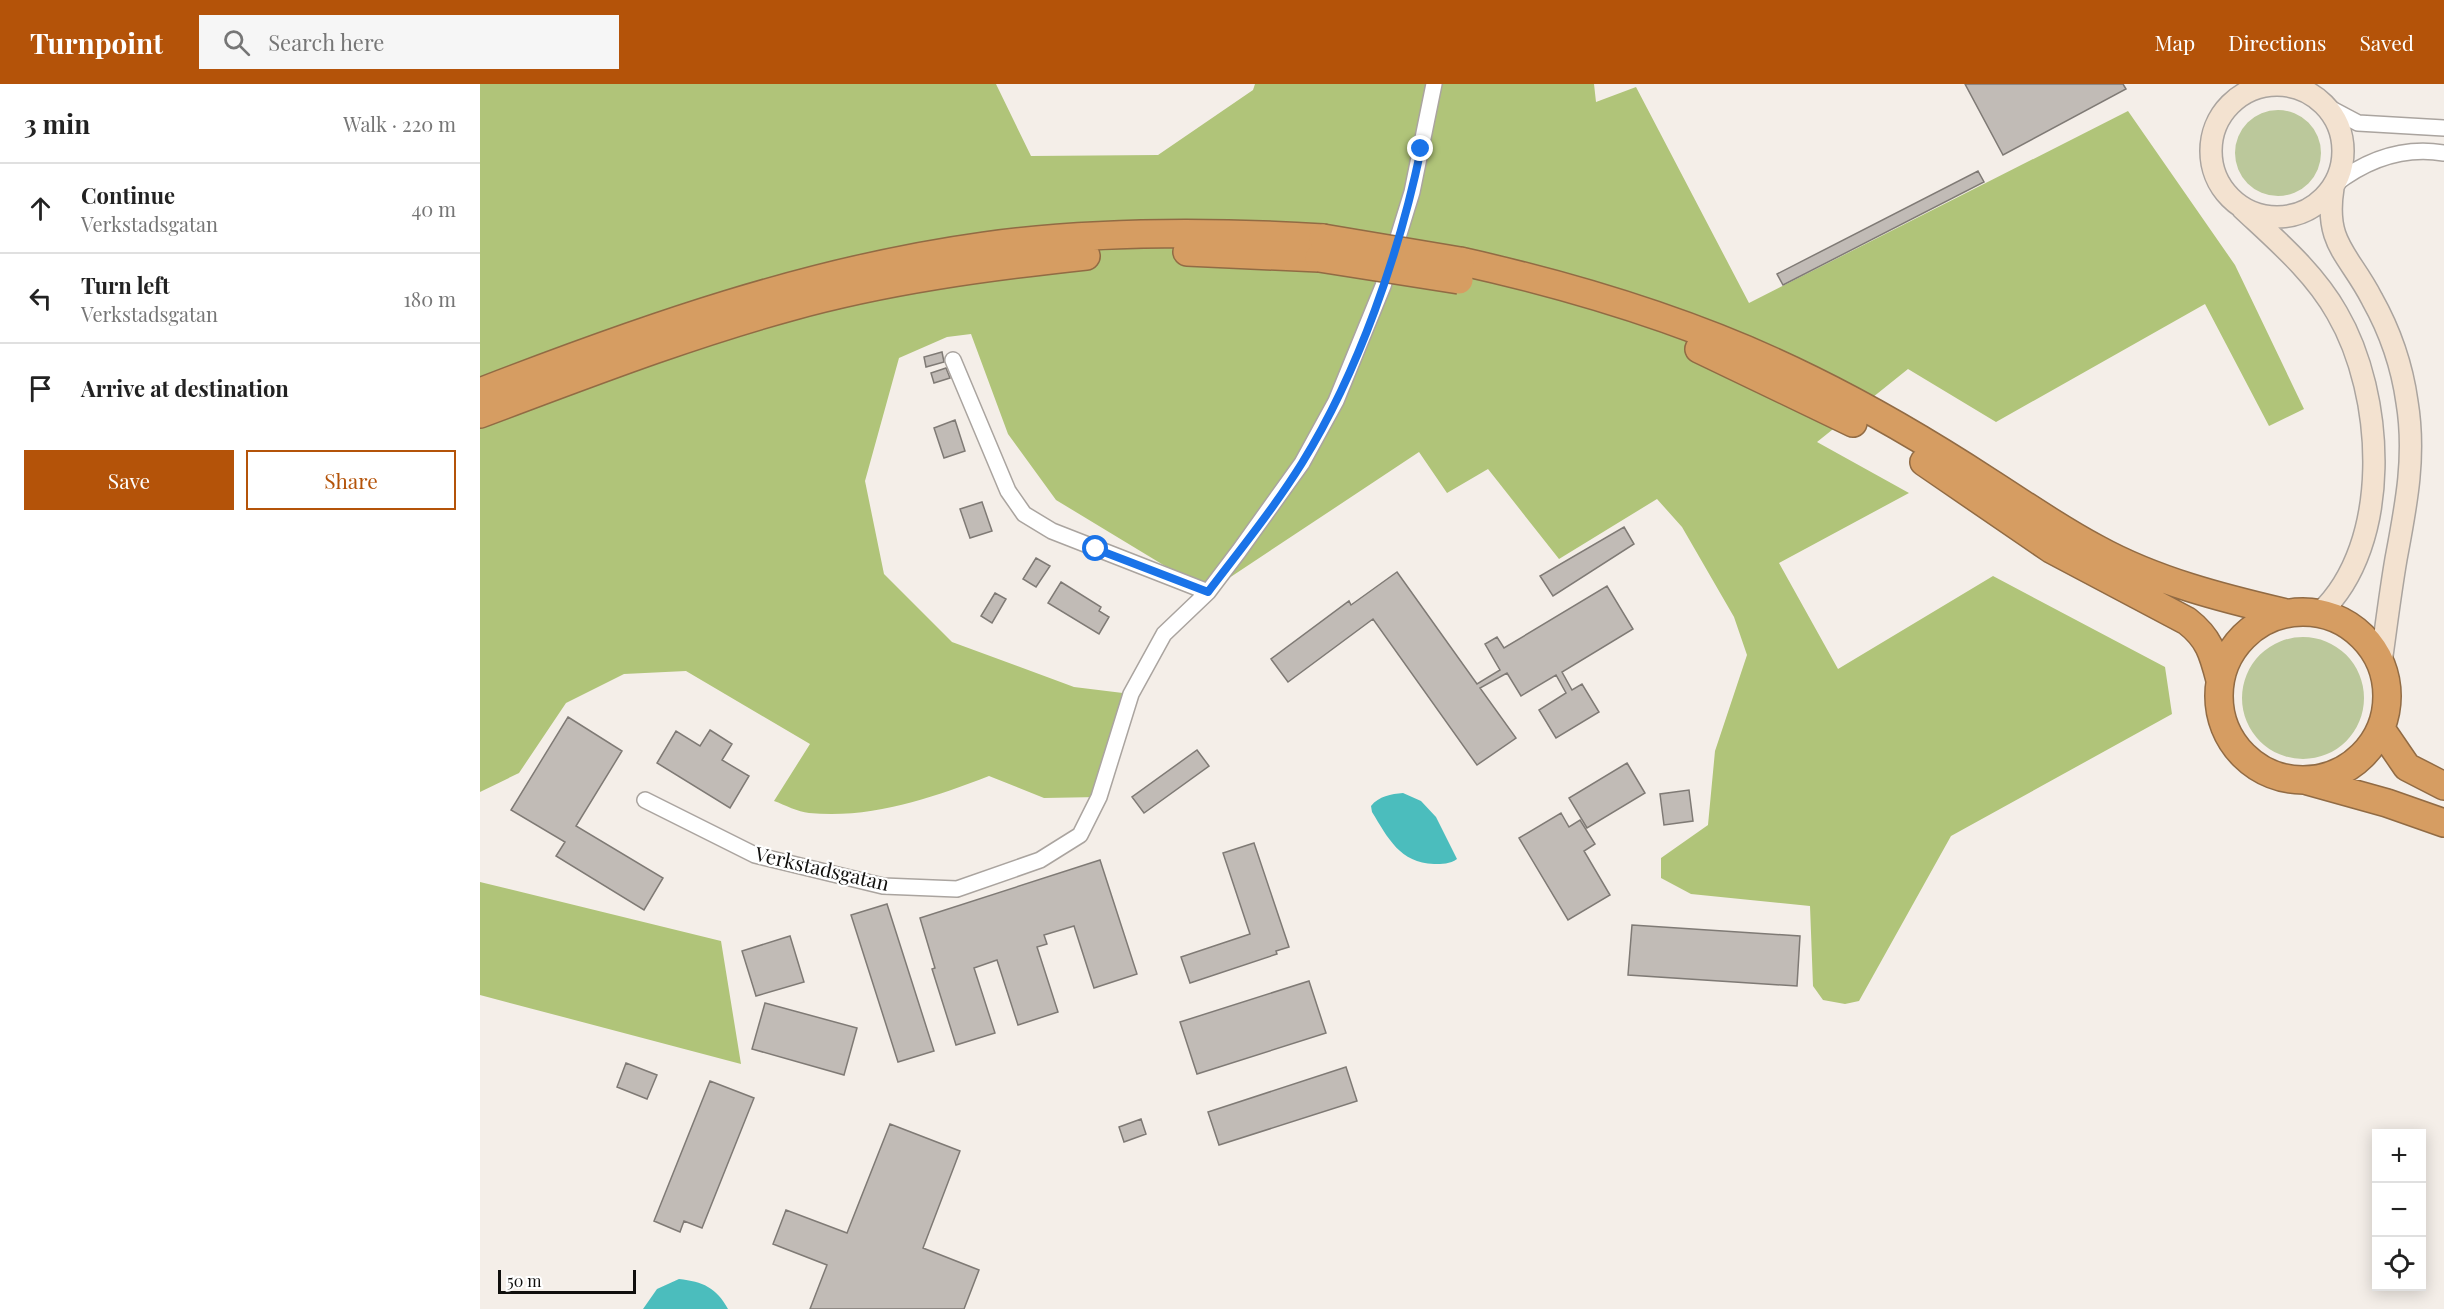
<!DOCTYPE html>
<html lang="en">
<head>
<meta charset="utf-8">
<style>
  body { margin:0; font-family:"Playfair Display",serif; background:#f6f6f6; color:#222 }
  .controls { position:absolute; right:18px; bottom:18px; display:grid; overflow:hidden; border-radius:0px; box-shadow:0 3px 15px #0003 }
  .controls button { width:54px; height:54px; display:grid; place-items:center; padding:0; border:0; border-bottom:2px solid #e0e0e0; background:#fff; color:#222; font:30px sans-serif }
  .scale { position:absolute; left:18px; bottom:15px; width:138px; box-sizing:border-box; padding-left:6px; border:3px solid #100f0d; border-top:0; font-size:16px; line-height:21px; white-space:nowrap; color:#100f0d; -webkit-text-stroke:4px #fff; paint-order:stroke }
  .stop { position:absolute; width:18px; height:18px; margin:-14px; border:4px solid #1a73e8; border-radius:50%; background:#fff }
  .stop.end { background:#1a73e8; border-color:#fff; box-shadow:0 2px 6px #0008 }
  .list { margin:0; padding:0; list-style:none }
  h2 { display:flex; justify-content:space-between; align-items:center; height:78px; margin:0; padding:0 24px; font-size:26px }
  h2 small { font-size:20px; font-weight:400; color:#767676 }
  .list li { display:grid; grid-template-columns:39px 1fr auto; gap:18px; align-items:center; box-sizing:border-box; height:90px; padding:0 24px; border-top:2px solid #e0e0e0 }
  .list b { display:block; font-size:22px; white-space:nowrap }
  .list p { margin:0; font-size:20px; white-space:nowrap; color:#767676 }
  .list em { font-size:20px; font-style:normal; color:#767676 }
  .actions { display:flex; gap:12px; padding:18px 24px }
  .actions a { flex:1; padding:14px 0; border:2px solid #b45309; border-radius:0px; text-align:center; font-size:21px; color:#b45309 }
  .actions .main { background:#b45309; color:#fff }
  .icon { flex:none; width:33px; height:33px; fill:none; stroke:currentColor; stroke-width:2; stroke-linecap:round; stroke-linejoin:round }
  .map { position:relative; flex:none; width:1964px; height:1225px; overflow:hidden }
  header { display:flex; align-items:center; gap:36px; box-sizing:border-box; height:84px; padding:0 30px; background:#b45309; color:#fff }
  header strong { font-size:28px }
  nav { display:flex; gap:33px; margin-inline-start:auto; font-size:21px }
  .search { width:420px; height:54px; background:#f6f6f6; display:flex; align-items:center; gap:15px; box-sizing:border-box; padding:0 21px; border-radius:0px; color:#767676; font-size:22px }
  main { display:flex }
  aside { flex:1; background:#fff }
  .map>svg:first-child { display:block }
  .green { fill:#bbc89b }
  .forest { fill:#b0c479 }
  .water { fill:#4bbdbd }
  .building { fill:#c1bbb6; stroke:#7f7a75; stroke-width:1.5 }
  .lines { fill:none; stroke-linecap:round; stroke-linejoin:round }
  .street-casing { stroke:#aaa49f; stroke-width:18 }
  .secondary-casing { stroke:#aaa49f; stroke-width:24 }
  .highway-casing { stroke:#916b44; stroke-width:30 }
  .street { stroke:#fff; stroke-width:15 }
  .secondary { stroke:#f3e2d0; stroke-width:21 }
  .highway { stroke:#d69d62; stroke-width:27 }
  .highway-bridge-casing { stroke:#916b44; stroke-width:30; stroke-linecap:butt }
  .highway-bridge { stroke:#d69d62; stroke-width:27 }
  .route { stroke:#1a73e8; stroke-width:8 }
  .labels { text-anchor:middle; stroke-width:4.5; stroke-linejoin:round; paint-order:stroke }
  .street-label { font-size:20px; fill:#100f0d; stroke:#fff }
</style>
</head>
<body>
<header>
<strong>Turnpoint</strong>
<div class="search"><svg class="icon" aria-label="search" viewBox="0 0 24 24"><circle cx="10" cy="10" r="6"/><path d="M15 15l6 6"/></svg>Search here</div>
<nav><a>Map</a><a>Directions</a><a>Saved</a></nav>
</header>
<main>
<aside>
<h2>3 min<small>Walk · 220 m</small></h2>
<ul class="list">
<li><svg class="icon" aria-label="ahead" viewBox="0 0 24 24"><path d="M12 20V5M6 11l6-6 6 6"/></svg><div><b>Continue</b><p>Verkstadsgatan</p></div><em>40 m</em></li>
<li><svg class="icon" aria-label="left" viewBox="0 0 24 24"><path d="M17 20v-9H6M10 6l-5 5 5 5"/></svg><div><b>Turn left</b><p>Verkstadsgatan</p></div><em>180 m</em></li>
<li><svg class="icon" aria-label="arrive" viewBox="0 0 24 24"><path d="M6 21V4h12l-3 4 3 4H6"/></svg><div><b>Arrive at destination</b></div></li>
</ul>
<div class="actions"><a class="main">Save</a><a>Share</a></div>
</aside>
<div class="map">
<svg width="1964" height="1225" viewBox="0 0 1964 1225">
  <rect width="100%" height="100%" fill="#f4eee8"/>
  <!-- green -->
  <path class="green" d="M1755 69a43 43 0 1 1 86 0a43 43 0 1 1-86 0Z
    M1762 614a61 61 0 1 1 122 0a61 61 0 1 1-122 0Z"/>
  <!-- forest -->
  <path class="forest" d="M0,0h516l35,72 127,-1 95,-65 2,-6h339l2,18 40,-15 113,216 379,-192 107,154 69,144 -35,17 -64,-122 -209,118 -88,-53 -91,73 92,51 -130,70 59,106 155,-93 172,91 7,47 -221,122 -92,165 -14,3 -22,-4 -10,-14 -3,-80 -119,-12 -30,-16v-20l47,-33 7,-74 32,-96 -13,-38 -52,-90 -25,-28 -98,60 -71,-90 -41,24 -28,-41 -211,140 -152,-92 -48,-66 -37,-100 -24,3 -48,21 -34,123 19,93 68,68 122,45 57,7 -32,103 -55,1 -55,-22c-58,22 -116,43 -180,37 -11,-1 -24,-8 -35,-12l36,-57 -124,-73 -62,3 -58,29 -47,70 -39,19z
    M0,798l241,59 20,123 -261,-69z"/>
  <!-- water -->
  <path class="water" d="M923,709l18,8 15,16 21,42c-7,5 -15,5 -23,5 -34,-1 -46,-26 -62,-52l-1,-6c8,-10 20,-12 32,-13z
    M199,1195c24,3 37,8 49,30h-85l14,-20z"/>
  <!-- building -->
  <path class="building" d="M1485,0h158l3,5 -123,66z
    M1498,87l6,11 -201,103 -6,-11z
    M462,268l2,10 -18,5 -2,-10z
    M466,284l4,10 -16,5 -3,-10z
    M475,336l10,31 -21,7 -10,-30z
    M502,418l10,29 -22,7 -10,-29z
    M1144,443l10,17 -81,52 -13,-20z
    M556,474l14,8 -14,21 -13,-8z
    M917,488l80,112 23,-14 -15,-26 12,-7 7,11 103,-62 26,43 -71,43 10,18 10,-6 17,28 -43,26 -17,-28 27,-17 -10,-18 -35,21 -14,-23 -27,15 36,50 -39,27 -104,-146 -85,63 -17,-23 78,-58 2,4z
    M581,498l40,25 -2,4 10,6 -10,17 -51,-31z
    M515,509l11,6 -14,24 -11,-7z
    M88,633l54,34 -46,75 87,52 -19,32 -88,-54 9,-14 -54,-32z
    M230,646l22,14 -10,16 27,16 -19,32 -73,-45 19,-32 24,15z
    M717,666l12,16 -65,47 -12,-16z
    M1147,679l18,30 -58,35 -18,-30z
    M1209,706l4,31 -29,4 -4,-31z
    M1081,729l8,14 11,-7 15,24 -11,7 26,44 -42,25 -49,-82z
    M774,759l35,104 -13,4 1,3 -87,29 -9,-26 69,-23 -27,-81z
    M620,776l37,114 -43,14 -20,-62 -30,9 3,9 -10,3 21,65 -40,13 -21,-65 -23,8 21,65 -39,12 -24,-76 3,-1 -15,-50z
    M407,820l47,147 -36,11 -47,-147z
    M1152,841l168,11 -3,50 -169,-11z
    M310,852l14,46 -48,14 -14,-45z
    M829,897l17,52 -129,41 -17,-52z
    M285,919l92,25 -13,47 -92,-26z
    M146,979l31,12 -10,24 -30,-12z
    M866,983l11,34 -138,44 -11,-33z
    M230,997l44,17 -52,130 -18,-7 -4,11 -26,-11z
    M661,1035l5,15 -22,8 -5,-15z
    M410,1040l70,27 -37,97 56,22 -15,39h-154l17,-44 -54,-21 13,-34 61,23z"/>
  <g class="lines">
    <defs>
      <path id="street" d="M1844,21l34,18 86,5
        M1854,101c32,-25 68,-39 110,-32
        M473,276l55,131 16,23 28,17 156,61
        M165,716l110,55 128,31 74,3 83,-29 40,-25 19,-38 32,-103 33,-60 44,-42 31,-41 63,-88 34,-62 47,-115 29,-94 22,-108"/>
      <path id="secondary" d="M1731 67a66 66 0 1 1 132 0a66 66 0 1 1-132 0Z
        M1853,104c-9,56 16,66 39,111 18,32 30,67 35,103 9,54 -1,104 -11,157 -6,35 -10,69 -15,104
        M1762,124c34,32 72,64 95,105 48,82 56,231 -17,300"/>
      <path id="highway" d="M707,168l132,6
        M980,177c121,27 240,63 352,119 61,30 120,65 177,102 36,23 70,47 108,67 58,32 125,49 189,64
        M1219,265l154,74
        M0,308c163,-63 330,-122 504,-146 111,-15 227,-15 339,-8
        M0,330c102,-38 204,-78 310,-107 97,-27 196,-40 296,-51
        M1444,378l127,87 136,72c22,17 26,32 33,59
        M1739 612a84 84 0 1 1 168 0a84 84 0 1 1-168 0Z
        M1901,645l26,38 37,19
        M1828,697l79,22 57,20"/>
    </defs>
    <!-- street casing -->
    <use href="#street" class="street-casing"/>
    <!-- secondary casing -->
    <use href="#secondary" class="secondary-casing"/>
    <!-- highway casing -->
    <use href="#highway" class="highway-casing"/>
    <!-- street -->
    <use href="#street" class="street"/>
    <!-- secondary -->
    <use href="#secondary" class="secondary"/>
    <!-- highway -->
    <use href="#highway" class="highway"/>
    <defs>
      <path id="highway-bridge" d="M843,154l137,23
        M839,174l140,22"/>
    </defs>
    <!-- highway-bridge casing -->
    <use href="#highway-bridge" class="highway-bridge-casing"/>
    <!-- highway-bridge -->
    <use href="#highway-bridge" class="highway-bridge"/>
  </g>
  <g class="lines">
    <!-- route -->
    <path class="route" d="M616,465l112,43c32,-42 66,-84 94,-129 57,-92 97,-209 119,-314"/>
  </g>
  <g class="labels">
    <!-- street labels -->
    <g class="street-label">
      <text transform="translate(342 785) rotate(13)" y="7">Verkstadsgatan</text>
    </g>
  </g>
</svg>
<div class="controls">
<button>+</button>
<button>−</button>
<button><svg class="icon" aria-label="locate" viewBox="0 0 24 24"><circle cx="12" cy="12" r="6"/><path d="M12 2v4M12 18v4M2 12h4M18 12h4"/></svg></button>
</div>
<div class="scale">50 m</div>
<div class="stop" style="left:616px;top:465px"></div>
<div class="stop end" style="left:941px;top:65px"></div>
</div>
</main>
</body>
</html>
